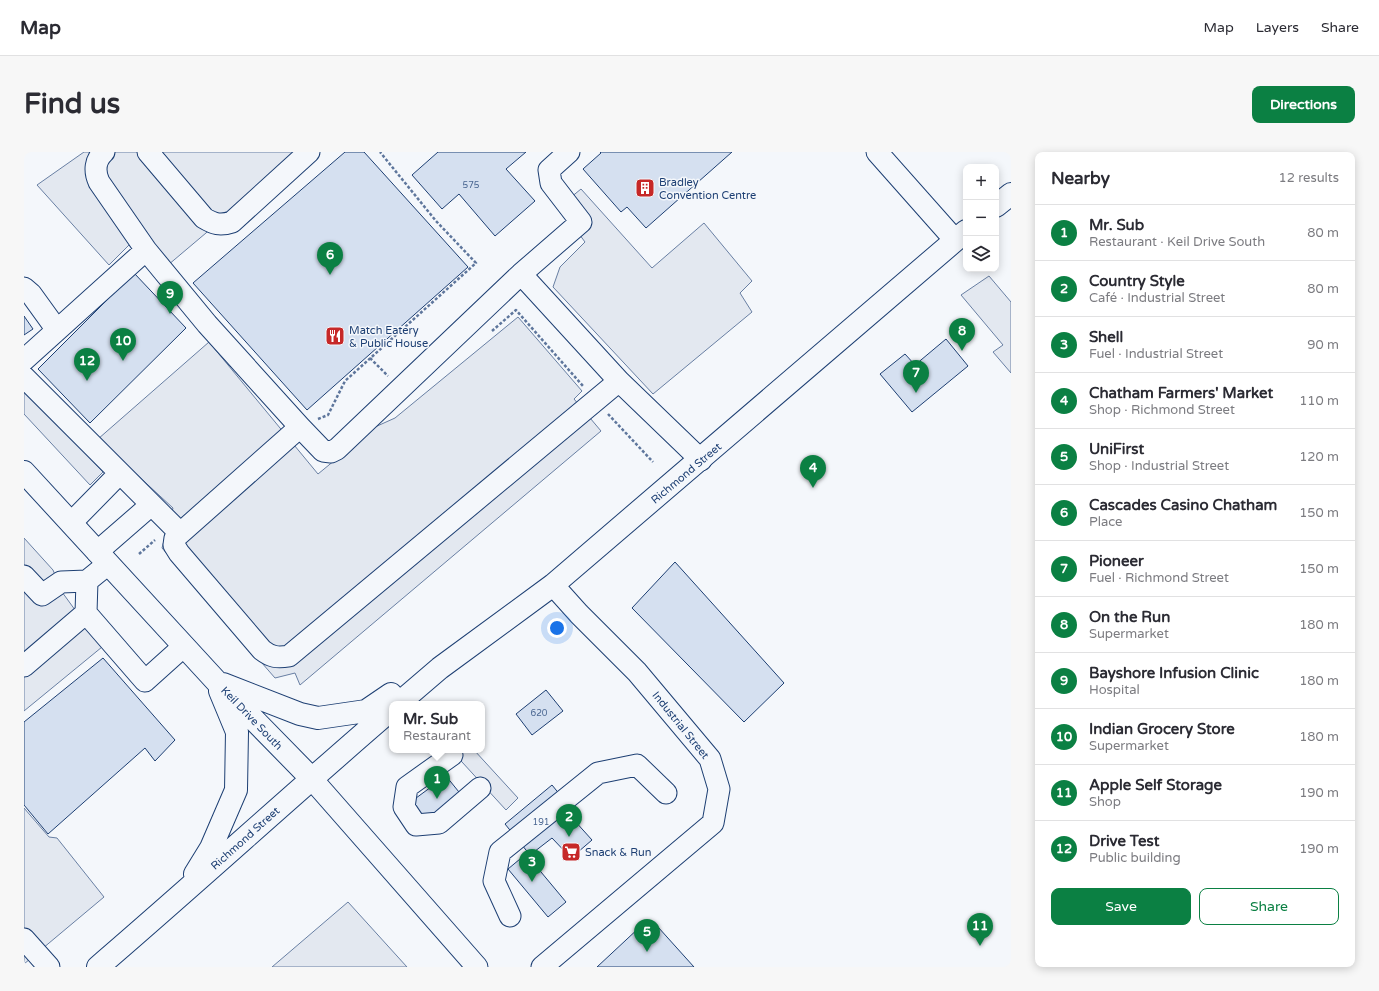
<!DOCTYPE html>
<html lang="en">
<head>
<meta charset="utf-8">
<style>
  body { margin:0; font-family:"Varela Round",sans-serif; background:#f7f7f7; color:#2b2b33 }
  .controls { position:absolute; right:12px; top:12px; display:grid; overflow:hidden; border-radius:8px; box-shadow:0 2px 10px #0003 }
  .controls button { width:36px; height:36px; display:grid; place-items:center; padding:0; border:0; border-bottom:1px solid #e1e1e2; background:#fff; color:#2b2b33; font:20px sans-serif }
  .you { position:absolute; left:533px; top:476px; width:14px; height:14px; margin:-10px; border:3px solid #fff; border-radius:50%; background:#1a73e8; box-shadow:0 0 0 6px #1a73e833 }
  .badge { display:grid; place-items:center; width:26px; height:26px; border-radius:50%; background:#0b8043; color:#fff; font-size:13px; font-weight:700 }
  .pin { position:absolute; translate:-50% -33px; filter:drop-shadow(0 1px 2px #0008) }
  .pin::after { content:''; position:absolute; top:21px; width:14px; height:12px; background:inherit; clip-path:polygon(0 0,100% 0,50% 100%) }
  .popup { position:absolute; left:365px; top:549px; width:96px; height:52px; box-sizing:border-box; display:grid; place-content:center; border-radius:8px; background:#fff; filter:drop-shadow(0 1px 3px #0005); font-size:13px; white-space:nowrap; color:#7c7c81 }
  .popup b { font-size:15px; color:#2b2b33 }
  .popup::after { content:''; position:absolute; left:50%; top:100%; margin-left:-8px; border:8px solid transparent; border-top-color:#fff }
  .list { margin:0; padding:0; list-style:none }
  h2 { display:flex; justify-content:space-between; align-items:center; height:52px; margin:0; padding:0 16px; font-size:17px }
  h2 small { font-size:13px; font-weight:400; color:#7c7c81 }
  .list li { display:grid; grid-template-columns:26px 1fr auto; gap:12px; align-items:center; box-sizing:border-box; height:56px; padding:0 16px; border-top:1px solid #e1e1e2 }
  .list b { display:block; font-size:15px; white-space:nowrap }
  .list p { margin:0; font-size:13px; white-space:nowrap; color:#7c7c81 }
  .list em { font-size:13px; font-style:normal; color:#7c7c81 }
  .actions { display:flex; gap:8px; padding:12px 16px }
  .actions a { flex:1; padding:9px 0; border:1px solid #0b8043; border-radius:8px; text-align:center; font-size:14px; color:#0b8043 }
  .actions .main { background:#0b8043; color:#fff }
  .icon { flex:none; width:22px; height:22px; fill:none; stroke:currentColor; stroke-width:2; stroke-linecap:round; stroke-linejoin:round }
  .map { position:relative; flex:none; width:987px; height:815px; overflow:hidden; border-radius:8px }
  header { display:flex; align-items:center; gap:24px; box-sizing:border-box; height:56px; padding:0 20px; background:#fff; border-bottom:1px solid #e1e1e2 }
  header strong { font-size:19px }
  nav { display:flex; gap:22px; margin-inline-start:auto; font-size:14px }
  .intro { display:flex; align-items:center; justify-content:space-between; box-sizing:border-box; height:96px; padding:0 24px }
  h1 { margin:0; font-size:28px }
  .button { padding:10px 18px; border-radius:8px; background:#0b8043; color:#fff; font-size:14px; font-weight:700 }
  main { display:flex; gap:24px; padding:0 24px }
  aside { flex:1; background:#fff; border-radius:8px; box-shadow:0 2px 10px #0003 }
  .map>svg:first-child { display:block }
  .parking { fill:#e3e8f0; stroke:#687fa3 }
  .building { fill:#d5e0f0; stroke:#1d3f73 }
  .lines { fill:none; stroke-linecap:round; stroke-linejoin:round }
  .minor-casing { stroke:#1d3f73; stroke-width:23 }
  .major-casing { stroke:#1d3f73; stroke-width:24 }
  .path { stroke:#5e769c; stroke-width:2.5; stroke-dasharray:3 2; stroke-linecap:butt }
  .minor { stroke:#f4f7fb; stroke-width:21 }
  .major { stroke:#f4f7fb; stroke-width:22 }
  .labels { text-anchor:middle; stroke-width:3; stroke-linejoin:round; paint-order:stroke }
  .number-label { font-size:9px; fill:#4b6792 }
  .poi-label { font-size:11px; fill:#1d3f73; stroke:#f4f7fb; text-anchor:start }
  .street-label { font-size:11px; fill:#1d3f73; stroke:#f4f7fb }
</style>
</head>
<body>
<header>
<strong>Map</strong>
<nav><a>Map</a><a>Layers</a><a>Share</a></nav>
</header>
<div class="intro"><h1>Find us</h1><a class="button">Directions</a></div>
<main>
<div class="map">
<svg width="987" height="815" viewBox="0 0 987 815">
  <rect width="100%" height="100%" fill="#f4f7fb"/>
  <!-- parking -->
  <path class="parking" d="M60,0h218l-147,124 -26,-31 -20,20 -72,-80z
    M557,37l71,79 52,-45 48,58 -12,12 12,19 -99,82 -100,-107 7,-20 25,-25 -26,-35z
    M965,124l22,26v71l-18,-21 10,-7 -42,-50z
    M494,165l64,74 -8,8 27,32 -301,254 -5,-12 -20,5 -113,-130 11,-40 -75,-69 111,-97 109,132 57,-47 20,-9z
    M0,236l79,84 -13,13 -66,-71z
    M0,386l29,32 9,22 40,55 -78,64z
    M427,598h23l44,48 -12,12z
    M0,656l25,29 8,1 47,59 -80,67z
    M324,750l59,65h-135z"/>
  <!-- building -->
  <path class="building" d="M321,0h19l104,115 -161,143 -114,-127z
    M414,0h88l-20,17 29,32 -40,35 -36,-42 -17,15 -30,-34z
    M576,0h132l-86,76 -19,-21 -6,5 -38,-43 18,-16z
    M110,121l52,55 -96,95 -52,-54z
    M0,164l9,13 -9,6z
    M922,187l22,27 -56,46 -32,-38 25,-20 10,11z
    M651,410l109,121 -40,39 -112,-114z
    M79,506l72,82 -20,21 -10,-13 -97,86 -24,-29v-83z
    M522,538l17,21 -31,24 -16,-21z
    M422,624l17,21 -35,26 -16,-22z
    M528,633l26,32 -4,3 18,20 -21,18 -19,-20 -22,17 -25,-31z
    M502,702l40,48 -18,15 -40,-48z
    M617,774l9,10 8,-9 36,40h-97z"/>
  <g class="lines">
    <defs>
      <path id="minor" d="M80,0c-9,8 -10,19 -5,30l47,68 61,74 93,103
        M124,0l56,66c10,6 16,8 28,4l77,-70
        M545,0l-20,18 2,13 30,39 -60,52 98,107 82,79
        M853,0l78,88
        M497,122l-184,175 -6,3 -8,-1 -23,-24 -125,111 -1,7 5,8 83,97c9,7 15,8 27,6l330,-275
        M0,136l7,6 26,36
        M0,208l122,-110
        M0,225l156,156
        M47,371l49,-50
        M73,400l54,-47
        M0,424l18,19 19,-13 26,-1 21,-17
        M62,461l59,68 39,-35
        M0,514l62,-53 1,-32
        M428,603l-45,32 -3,20 12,18 23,-2 41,-35
        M287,626l166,189
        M486,764l-16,-35 6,-29 98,-79 39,-8 29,28
        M0,787l25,28
        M518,815l171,-144 6,-34 -9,-30 -73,-87 -58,-58 -26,-29"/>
      <path id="major" d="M972,54l15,-12
        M0,320l193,210 94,96
        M199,532l77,30 18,4 48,-7 25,-17
        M374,552l42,-36 113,-83 413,-354
        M171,722l16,-26 25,-58 1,-58 -17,-41
        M74,815c99,-85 195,-173 294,-258"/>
    </defs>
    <!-- minor casing -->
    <use href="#minor" class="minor-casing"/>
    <!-- major casing -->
    <use href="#major" class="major-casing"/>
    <!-- path -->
    <path class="path" d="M468,179l24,-21 67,76
      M346,206l18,18
      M584,262l45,48
      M294,267l10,-4 17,-34 131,-118 -40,-42 -56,-69
      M115,402l16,-14"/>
    <!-- minor -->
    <use href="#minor" class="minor"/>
    <!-- major -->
    <use href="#major" class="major"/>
  </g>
  <!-- icons -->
  <defs>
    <symbol id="building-square" viewBox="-11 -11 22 22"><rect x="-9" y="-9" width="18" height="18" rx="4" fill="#c62828" stroke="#f4f7fb"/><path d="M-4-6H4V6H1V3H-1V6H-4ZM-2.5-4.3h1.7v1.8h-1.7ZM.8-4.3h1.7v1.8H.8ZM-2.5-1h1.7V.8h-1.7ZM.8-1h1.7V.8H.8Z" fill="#fff"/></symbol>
    <symbol id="restaurant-square" viewBox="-11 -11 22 22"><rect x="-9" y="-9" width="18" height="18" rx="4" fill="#c62828" stroke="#f4f7fb"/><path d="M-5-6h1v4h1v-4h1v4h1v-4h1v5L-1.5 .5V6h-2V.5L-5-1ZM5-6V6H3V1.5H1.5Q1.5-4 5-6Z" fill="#fff"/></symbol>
    <symbol id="supermarket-square" viewBox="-11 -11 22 22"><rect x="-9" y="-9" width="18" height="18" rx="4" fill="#c62828" stroke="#f4f7fb"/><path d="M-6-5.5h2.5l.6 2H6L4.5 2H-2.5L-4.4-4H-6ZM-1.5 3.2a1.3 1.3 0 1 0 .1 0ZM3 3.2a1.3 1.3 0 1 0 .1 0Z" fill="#fff"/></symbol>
  </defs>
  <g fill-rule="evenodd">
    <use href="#building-square" x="610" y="25" width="22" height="22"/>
    <use href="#restaurant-square" x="300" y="173" width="22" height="22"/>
    <use href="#supermarket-square" x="536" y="689" width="22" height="22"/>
  </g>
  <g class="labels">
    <!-- number labels -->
    <g class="number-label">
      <text x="447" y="36">575</text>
      <text x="515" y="564">620</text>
      <text x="517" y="673">191</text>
    </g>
    <!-- poi labels -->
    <g class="poi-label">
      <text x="635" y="34">Bradley<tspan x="635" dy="13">Convention Centre</tspan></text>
      <text x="325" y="182">Match Eatery<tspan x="325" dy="13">&amp; Public House</tspan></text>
      <text x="561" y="704">Snack &amp; Run</text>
    </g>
    <!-- street labels -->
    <g class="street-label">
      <text transform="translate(662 321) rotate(-40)" y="4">Richmond Street</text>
      <text transform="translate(228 566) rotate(46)" y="4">Keil Drive South</text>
      <text transform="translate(657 573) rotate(51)" y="4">Industrial Street</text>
      <text transform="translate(221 686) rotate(-42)" y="4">Richmond Street</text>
    </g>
  </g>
</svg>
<div class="controls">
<button>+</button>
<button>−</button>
<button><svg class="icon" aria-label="layers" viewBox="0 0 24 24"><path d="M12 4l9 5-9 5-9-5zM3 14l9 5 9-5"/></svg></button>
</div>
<div class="you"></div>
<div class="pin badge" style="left:413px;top:647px">1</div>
<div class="popup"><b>Mr. Sub</b>Restaurant</div>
<div class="pin badge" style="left:545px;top:685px">2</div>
<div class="pin badge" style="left:508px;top:730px">3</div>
<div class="pin badge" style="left:789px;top:336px">4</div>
<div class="pin badge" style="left:623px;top:800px">5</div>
<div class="pin badge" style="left:306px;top:123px">6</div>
<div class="pin badge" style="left:892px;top:241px">7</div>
<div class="pin badge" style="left:938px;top:199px">8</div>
<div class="pin badge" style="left:146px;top:162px">9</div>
<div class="pin badge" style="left:99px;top:209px">10</div>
<div class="pin badge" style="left:956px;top:794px">11</div>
<div class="pin badge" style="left:63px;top:229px">12</div>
</div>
<aside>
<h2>Nearby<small>12 results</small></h2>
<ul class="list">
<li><span class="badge">1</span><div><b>Mr. Sub</b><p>Restaurant · Keil Drive South</p></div><em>80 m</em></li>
<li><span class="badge">2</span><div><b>Country Style</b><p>Café · Industrial Street</p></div><em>80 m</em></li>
<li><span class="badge">3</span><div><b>Shell</b><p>Fuel · Industrial Street</p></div><em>90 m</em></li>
<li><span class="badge">4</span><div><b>Chatham Farmers' Market</b><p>Shop · Richmond Street</p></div><em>110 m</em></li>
<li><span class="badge">5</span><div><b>UniFirst</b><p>Shop · Industrial Street</p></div><em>120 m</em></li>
<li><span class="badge">6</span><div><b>Cascades Casino Chatham</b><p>Place</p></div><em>150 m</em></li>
<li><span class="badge">7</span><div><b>Pioneer</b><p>Fuel · Richmond Street</p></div><em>150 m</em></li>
<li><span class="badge">8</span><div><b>On the Run</b><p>Supermarket</p></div><em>180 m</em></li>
<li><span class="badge">9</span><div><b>Bayshore Infusion Clinic</b><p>Hospital</p></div><em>180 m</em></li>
<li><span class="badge">10</span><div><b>Indian Grocery Store</b><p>Supermarket</p></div><em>180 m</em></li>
<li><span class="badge">11</span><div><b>Apple Self Storage</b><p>Shop</p></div><em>190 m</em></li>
<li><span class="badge">12</span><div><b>Drive Test</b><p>Public building</p></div><em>190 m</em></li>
</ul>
<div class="actions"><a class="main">Save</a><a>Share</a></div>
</aside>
</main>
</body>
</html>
